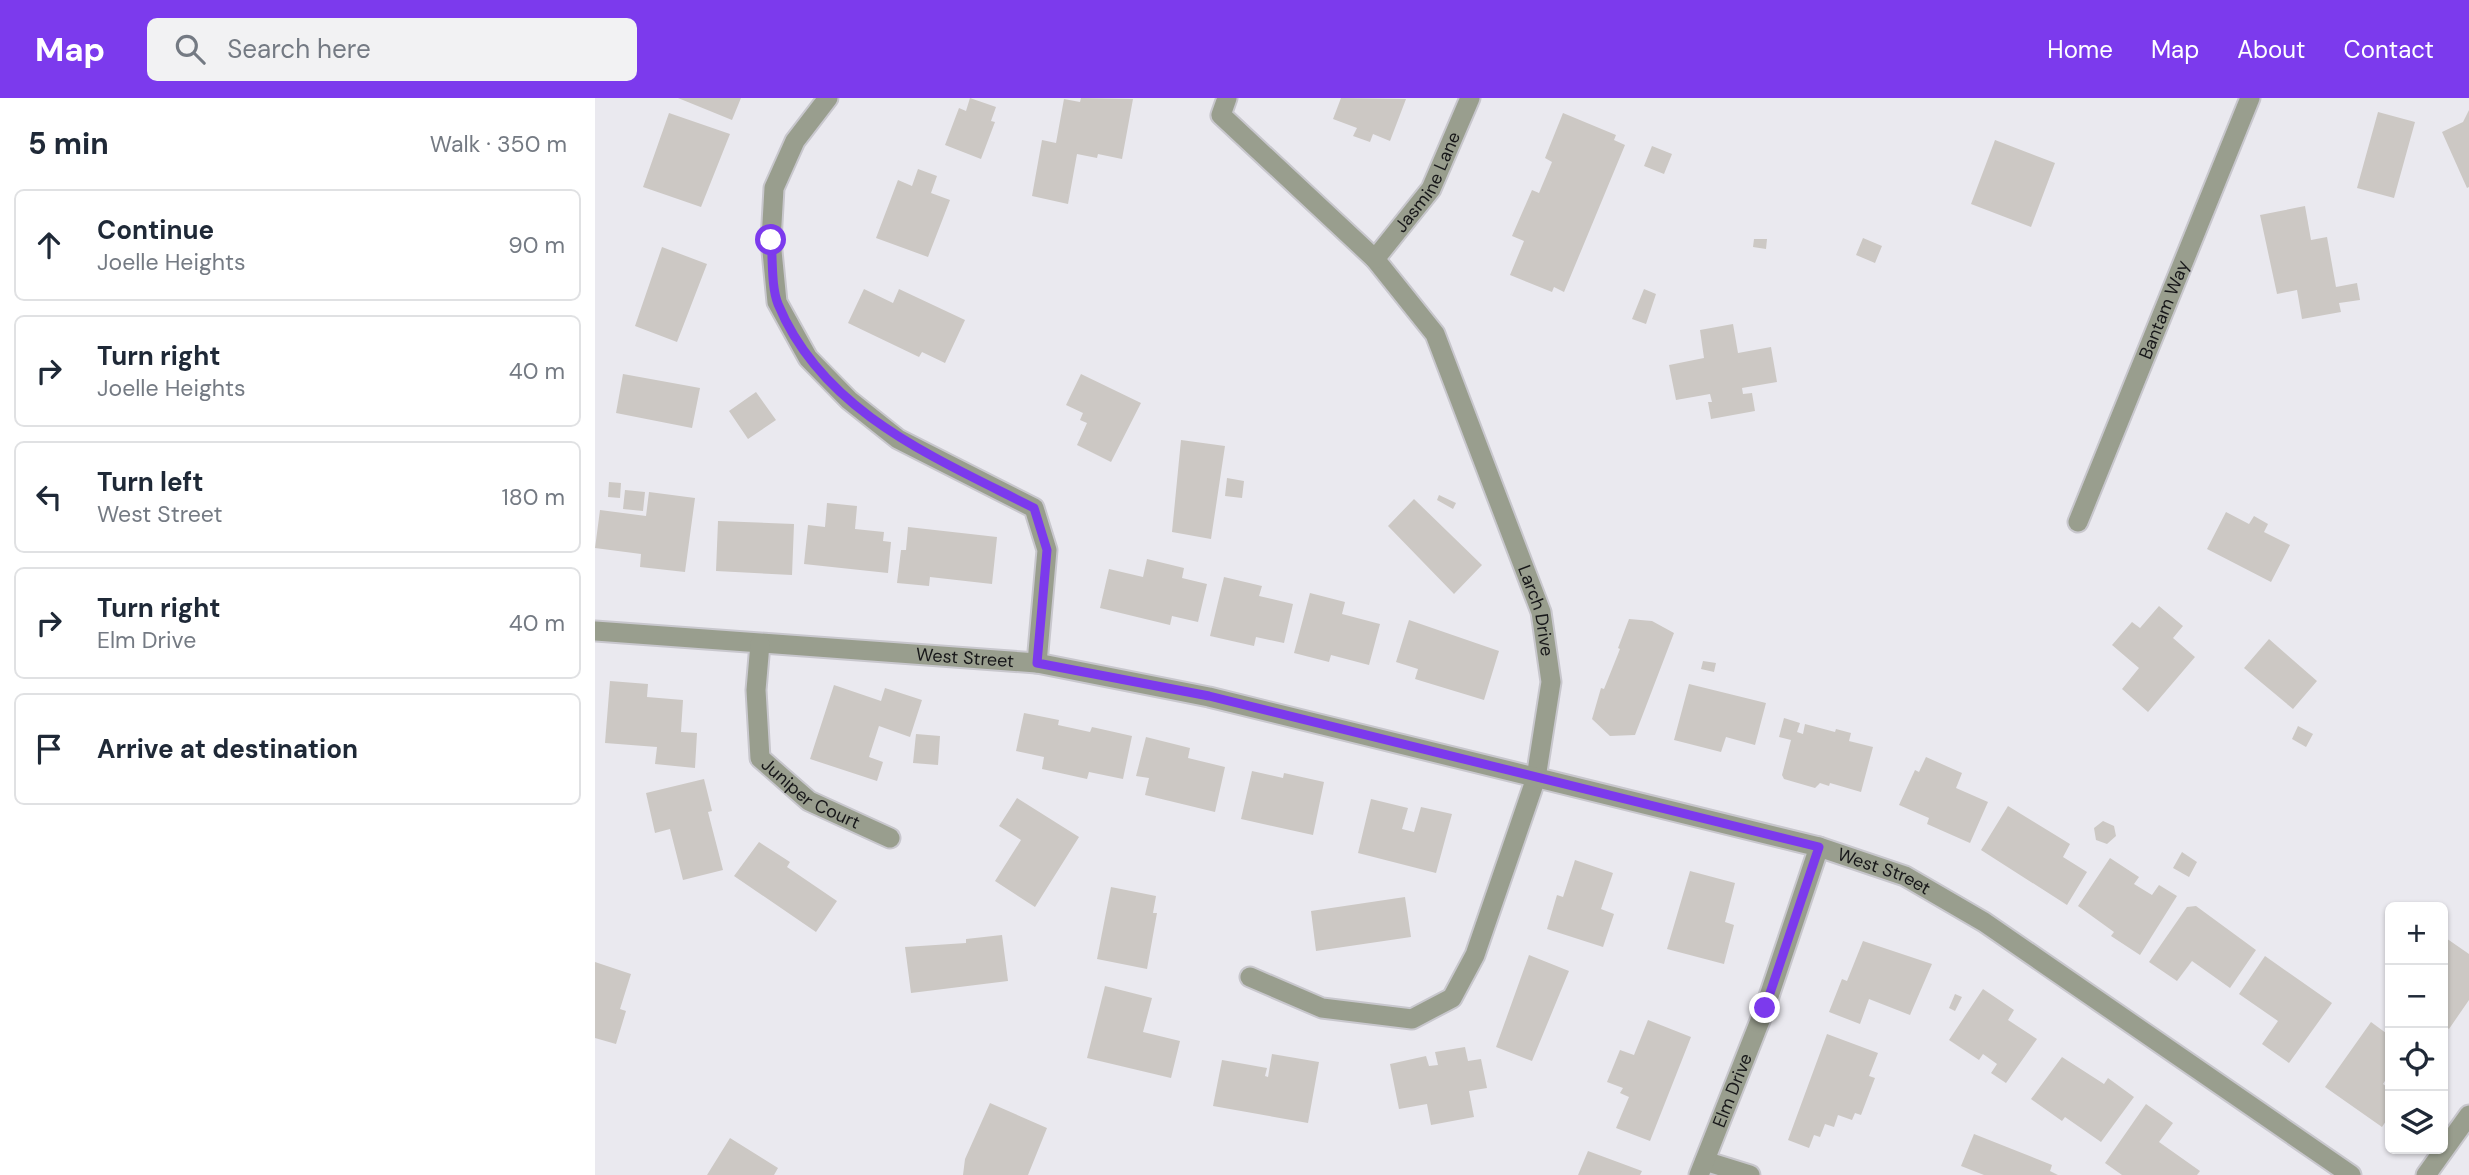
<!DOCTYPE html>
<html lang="en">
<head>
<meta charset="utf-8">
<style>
  body { margin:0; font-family:"DM Sans",sans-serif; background:#f2f2f3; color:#1f2937 }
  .controls { position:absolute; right:21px; bottom:21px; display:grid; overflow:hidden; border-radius:10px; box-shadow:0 2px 5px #0004 }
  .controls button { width:63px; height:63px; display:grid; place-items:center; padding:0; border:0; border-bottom:2px solid #e0e1e3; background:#fff; color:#1f2937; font:35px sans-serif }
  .stop { position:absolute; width:21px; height:21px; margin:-16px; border:5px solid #7c3aed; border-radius:50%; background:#fff }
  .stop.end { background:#7c3aed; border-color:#fff; box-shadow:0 2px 7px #0008 }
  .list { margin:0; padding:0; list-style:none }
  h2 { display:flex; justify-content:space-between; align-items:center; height:91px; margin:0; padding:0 28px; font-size:30px }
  h2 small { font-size:23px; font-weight:400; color:#747a83 }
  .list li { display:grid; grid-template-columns:46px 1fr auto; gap:21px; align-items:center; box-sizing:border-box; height:112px; margin:0 14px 14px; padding:0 14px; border:2px solid #e0e1e3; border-radius:10px }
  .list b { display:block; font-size:26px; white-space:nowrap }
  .list p { margin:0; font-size:23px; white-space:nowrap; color:#747a83 }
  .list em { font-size:23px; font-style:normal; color:#747a83 }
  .icon { flex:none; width:38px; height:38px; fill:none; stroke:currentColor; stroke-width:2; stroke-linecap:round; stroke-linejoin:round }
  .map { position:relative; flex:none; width:1874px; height:1077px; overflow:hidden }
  header { display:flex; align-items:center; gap:42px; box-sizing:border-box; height:98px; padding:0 35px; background:#7c3aed; color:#fff }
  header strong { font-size:33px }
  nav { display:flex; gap:38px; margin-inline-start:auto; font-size:24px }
  .search { width:490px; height:63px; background:#f2f2f3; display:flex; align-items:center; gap:18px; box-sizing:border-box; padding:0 24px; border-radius:10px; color:#747a83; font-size:26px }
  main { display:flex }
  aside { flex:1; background:#fff }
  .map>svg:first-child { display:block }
  .building { fill:#ccc8c4 }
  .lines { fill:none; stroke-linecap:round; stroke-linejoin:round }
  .minor-casing { stroke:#c8c7cd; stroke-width:23 }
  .minor { stroke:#999e8e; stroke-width:19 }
  .route { stroke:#7c3aed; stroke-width:9 }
  .labels { text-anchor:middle; stroke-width:5; stroke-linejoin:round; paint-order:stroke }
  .street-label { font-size:18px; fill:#171719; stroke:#fff }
</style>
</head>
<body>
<header>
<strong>Map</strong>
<div class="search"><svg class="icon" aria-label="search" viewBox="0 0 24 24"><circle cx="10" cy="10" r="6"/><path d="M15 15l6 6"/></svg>Search here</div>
<nav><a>Home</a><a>Map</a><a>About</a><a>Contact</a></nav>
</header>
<main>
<aside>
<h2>5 min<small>Walk · 350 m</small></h2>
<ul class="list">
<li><svg class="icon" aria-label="ahead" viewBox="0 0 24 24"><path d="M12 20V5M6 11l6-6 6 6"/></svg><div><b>Continue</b><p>Joelle Heights</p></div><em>90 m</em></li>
<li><svg class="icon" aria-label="right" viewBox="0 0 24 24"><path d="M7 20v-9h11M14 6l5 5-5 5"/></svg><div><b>Turn right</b><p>Joelle Heights</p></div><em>40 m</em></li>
<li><svg class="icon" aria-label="left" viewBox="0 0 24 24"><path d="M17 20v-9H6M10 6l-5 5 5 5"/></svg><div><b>Turn left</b><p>West Street</p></div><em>180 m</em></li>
<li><svg class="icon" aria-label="right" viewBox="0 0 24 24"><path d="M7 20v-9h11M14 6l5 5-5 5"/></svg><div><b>Turn right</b><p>Elm Drive</p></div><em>40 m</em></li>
<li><svg class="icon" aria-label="arrive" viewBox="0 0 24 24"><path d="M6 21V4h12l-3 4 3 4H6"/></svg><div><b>Arrive at destination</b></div></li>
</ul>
</aside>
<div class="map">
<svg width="1874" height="1077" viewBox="0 0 1874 1077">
  <rect width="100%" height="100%" fill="#eae9ef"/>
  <!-- building -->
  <path class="building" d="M83,0h63l-9,22z
    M375,0l26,9 -5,14 4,1 -14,37 -36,-14 14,-37 7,3z
    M486,0l52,1 -11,60 -24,-5 -1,4 -20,-4 -9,50 -36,-8 10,-56 14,3 8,-44 16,3z
    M746,0l65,1 -16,42 -17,-7 -3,8 -17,-6 4,-8 -24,-9z
    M1874,12v77l-2,1 -25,-56 21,-10z
    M1783,14l37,10 -21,76 -37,-10z
    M74,15l61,21 -29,73 -58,-20z
    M968,15l53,22 -2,5 11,5 -61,147 -10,-5 -2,5 -42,-17 14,-34 -12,-5 20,-46 7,3 13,-31 -7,-4z
    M1400,42l60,23 -24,64 -60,-23z
    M1057,48l20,8 -8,20 -20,-8z
    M323,71l19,7 -6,17 19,7 -22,57 -52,-19 22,-58 14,6z
    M1710,108l6,34 16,-3 9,50 21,-4 3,17 -21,3 2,9 -39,7 -5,-29 -20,4 -17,-79z
    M1268,140l19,8 -7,17 -19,-8z
    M1159,141h13l-1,10 -13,-2z
    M67,149l45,17 -30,78 -42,-16z
    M269,191l29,14 6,-14 66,31 -20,43 -23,-11 -3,5 -71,-34z
    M1049,191l12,5 -10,30 -14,-5z
    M1138,226l5,29 33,-6 6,35 -35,6 1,6 9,-1 3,18 -44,8 -3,-17h4l-2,-8 -34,6 -7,-35 35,-7 -4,-28z
    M28,276l77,14 -8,40 -76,-15z
    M486,276l60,29 -30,59 -34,-17 10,-22 -7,-3 3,-7 -17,-8z
    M161,294l20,28 -28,19 -19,-28z
    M586,342l44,6 -14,93 -39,-7z
    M632,380l17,3 -2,17 -17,-2z
    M14,384l12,1 -1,15 -12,-1z
    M30,392l20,2 -2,19 -20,-2z
    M54,394l46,6 -10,74 -45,-5 1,-13 -46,-6 5,-38 46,6z
    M844,397l17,8 -3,6 -16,-9z
    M819,401l68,66 -28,29 -66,-68z
    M232,405l30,3 -2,23 29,3 -1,9 8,1 -3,31 -84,-9 4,-39 17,2z
    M1631,414l23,12 5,-8 14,8 -4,8 26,13 -19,37 -64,-33z
    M123,423l76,3 -2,51 -76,-4z
    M313,429l89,10 -5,47 -62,-7 -1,9 -32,-3 4,-33h5z
    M552,461l37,9 -2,10 25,6 -9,38 -26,-6 -2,9 -70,-17 9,-39 34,8z
    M629,479l38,9 -3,10 34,8 -9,39 -28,-6 -2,9 -44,-10z
    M715,495l35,9 -3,12 38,10 -11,41 -38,-10 -2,7 -35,-9z
    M1564,508l24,20 -10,12 22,19 -47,55 -26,-23 17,-21 -27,-23 20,-23 8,6z
    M1034,521l23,2 22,12 -39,102 -25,1 -18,-17 9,-31 3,1 16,-40 -2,-1z
    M814,522l90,31 -15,49 -69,-21 3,-10 -22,-7z
    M1674,541l48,42 -24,28 -49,-41z
    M1108,563l13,2 -2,9 -13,-3z
    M15,583l38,3 -1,13 36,3 -2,32 16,1 -2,35 -40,-4 2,-17 -52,-4z
    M1094,586l77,19 -11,42 -29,-8 -5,15 -47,-12z
    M239,587l47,16 4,-13 37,12 -12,37 -31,-11 -10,31 14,5 -6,19 -67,-22z
    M429,615l35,7 -1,5 32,7 2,-5 40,9 -9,43 -34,-7 -2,7 -45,-10 2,-12 -28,-6z
    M1189,620l16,5 -3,9 6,2 2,-10 30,8 1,-3 15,4 -2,8 24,6 -12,45 -31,-9 -1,3 -9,-3 -5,5 -31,-9 -2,-4 9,-35 -12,-3z
    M1703,628l15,8 -7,13 -14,-8z
    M321,636l24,2 -2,29 -25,-2z
    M551,639l44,11 -2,10 37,9 -10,45 -70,-17 4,-17 -13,-2z
    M1331,659l36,16 -6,15 32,14 -18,41 -43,-19 2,-6 -30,-13 16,-35 4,2z
    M657,673l31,7 1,-5 40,9 -11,53 -72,-16z
    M109,681l8,32 -4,1 15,58 -40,10 -13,-51 -15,4 -9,-40z
    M422,700l62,39 -44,70 -40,-26 26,-41 -22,-14z
    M776,701l37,9 -6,21 12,3 7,-25 31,7 -16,59 -78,-20z
    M1413,708l62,38 -7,13 24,15 -20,33 -86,-55z
    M1508,723l11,5 2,10 -9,8 -11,-4 -2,-12z
    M164,744l31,20 -3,5 50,34 -21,31 -82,-56z
    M1587,754l15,10 -8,15 -16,-9z
    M1515,760l29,19 -5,7 18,11 7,-10 18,11 -37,59 -29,-19 3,-4 -36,-26z
    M980,762l38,13 -12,36 13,5 -11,33 -56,-18 10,-34 6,2z
    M1095,773l45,12 -10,39 9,3 -10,39 -57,-15z
    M516,789l45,9 -3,17h4l-10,56 -50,-10z
    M810,799l6,40 -95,14 -5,-40z
    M1601,808l60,44 -26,38 -38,-27 -15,20 -28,-19 38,-55z
    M407,837l6,46 -97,12 -6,-46 61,-4v-4z
    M1848,838l26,18v46l-20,29 -6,-5z
    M1268,843l69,23 -22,51 -41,-16 -9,25 -31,-12 13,-33 5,2z
    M934,857l40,16 -37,90 -36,-14z
    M1670,858l67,47 -43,60 -27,-19 16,-23 -39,-27z
    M0,864l36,12 -11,35 6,2 -10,33 -21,-6z
    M510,888l47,12 -9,34 37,9 -9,37 -84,-20z
    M1388,891l31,21 -6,10 29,19 -31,44 -15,-10 6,-9 -14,-10 -4,6 -30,-20z
    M1360,896l7,3 -7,14 -6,-3z
    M1053,922l43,17 -41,104 -34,-13 13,-31 -9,-4 3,-5 -16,-6 13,-32 14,5z
    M1776,924l19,14v37l-7,11 7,5v26l-8,12 -57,-40z
    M1232,936l51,19 -9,23 6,2 -14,37 -6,-2 -3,7 -14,-5 -4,12 -9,-3 -5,13 -6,-2 -5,13 -21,-8z
    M870,949l3,14 13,-2 6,29 -18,3 5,26 -43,8 -4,-21 -28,5 -9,-45 36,-8 3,10 9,-1 -3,-13z
    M677,956l47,8 -11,61 -95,-17 9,-46 45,8 -2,8 3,1z
    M1467,959l42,27 4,-6 26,19 -33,45 -36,-25 -3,4 -31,-22z
    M395,1005l57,25 -19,47h-65l2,-16z
    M1551,1006l27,19 -14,19 41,29 -3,4h-75l-17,-12z
    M1379,1036l78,31 -2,6 8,4h-74l-23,-9z
    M135,1040l48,30 -4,7h-67z
    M993,1053l54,20 -2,4h-62z"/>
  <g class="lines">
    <defs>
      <g id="minor">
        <path d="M233,0l-33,43 -21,47 -3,53 6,61 31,56 41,42 49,39 136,69 13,42 -10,113"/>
        <path id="s1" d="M632,0l-6,17 154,144 60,75 106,278 10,70 -15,96 -61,177 -23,43 -40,21 -90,-11 -72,-31"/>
        <path id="s2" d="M780,161l56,-70 39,-91"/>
        <path id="s3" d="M1483,424l172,-424"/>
        <path id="s4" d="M0,533l442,32 172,34 610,150 86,29 79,46 367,253"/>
        <path id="s5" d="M165,546l-4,46 4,68 49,43 81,37"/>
        <path d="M1110,1063l45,14"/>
        <path id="s6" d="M1104,1077l66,-167 54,-161"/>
        <path d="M1831,1077l43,-60"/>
      </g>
    </defs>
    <!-- minor casing -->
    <use href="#minor" class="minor-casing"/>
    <!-- minor -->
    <use href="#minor" class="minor"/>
  </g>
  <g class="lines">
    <!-- route -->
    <path class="route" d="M176,142c2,20 0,46 7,64 45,109 158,154 256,204l13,42 -10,113 172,33 610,151 -54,161"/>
  </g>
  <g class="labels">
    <!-- street labels -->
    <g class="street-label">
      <text dy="6" stroke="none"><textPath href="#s2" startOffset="94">Jasmine Lane</textPath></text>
      <text dy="6" stroke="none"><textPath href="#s3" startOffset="229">Bantam Way</textPath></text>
      <text dy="6" stroke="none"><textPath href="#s1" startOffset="620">Larch Drive</textPath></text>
      <text dy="6" stroke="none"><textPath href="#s4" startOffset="371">West Street</textPath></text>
      <text dy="6" stroke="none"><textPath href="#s5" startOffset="177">Juniper Court</textPath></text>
      <text dy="6" stroke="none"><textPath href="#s4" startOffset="1316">West Street</textPath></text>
      <text dy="6" stroke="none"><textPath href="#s6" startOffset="91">Elm Drive</textPath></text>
    </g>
  </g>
</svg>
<div class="controls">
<button>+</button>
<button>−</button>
<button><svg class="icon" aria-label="locate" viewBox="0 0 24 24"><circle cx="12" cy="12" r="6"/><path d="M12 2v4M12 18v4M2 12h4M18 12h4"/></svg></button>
<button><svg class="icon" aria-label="layers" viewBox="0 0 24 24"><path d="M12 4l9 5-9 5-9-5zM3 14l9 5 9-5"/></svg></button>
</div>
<div class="stop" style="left:176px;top:142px"></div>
<div class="stop end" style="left:1170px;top:910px"></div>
</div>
</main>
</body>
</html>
